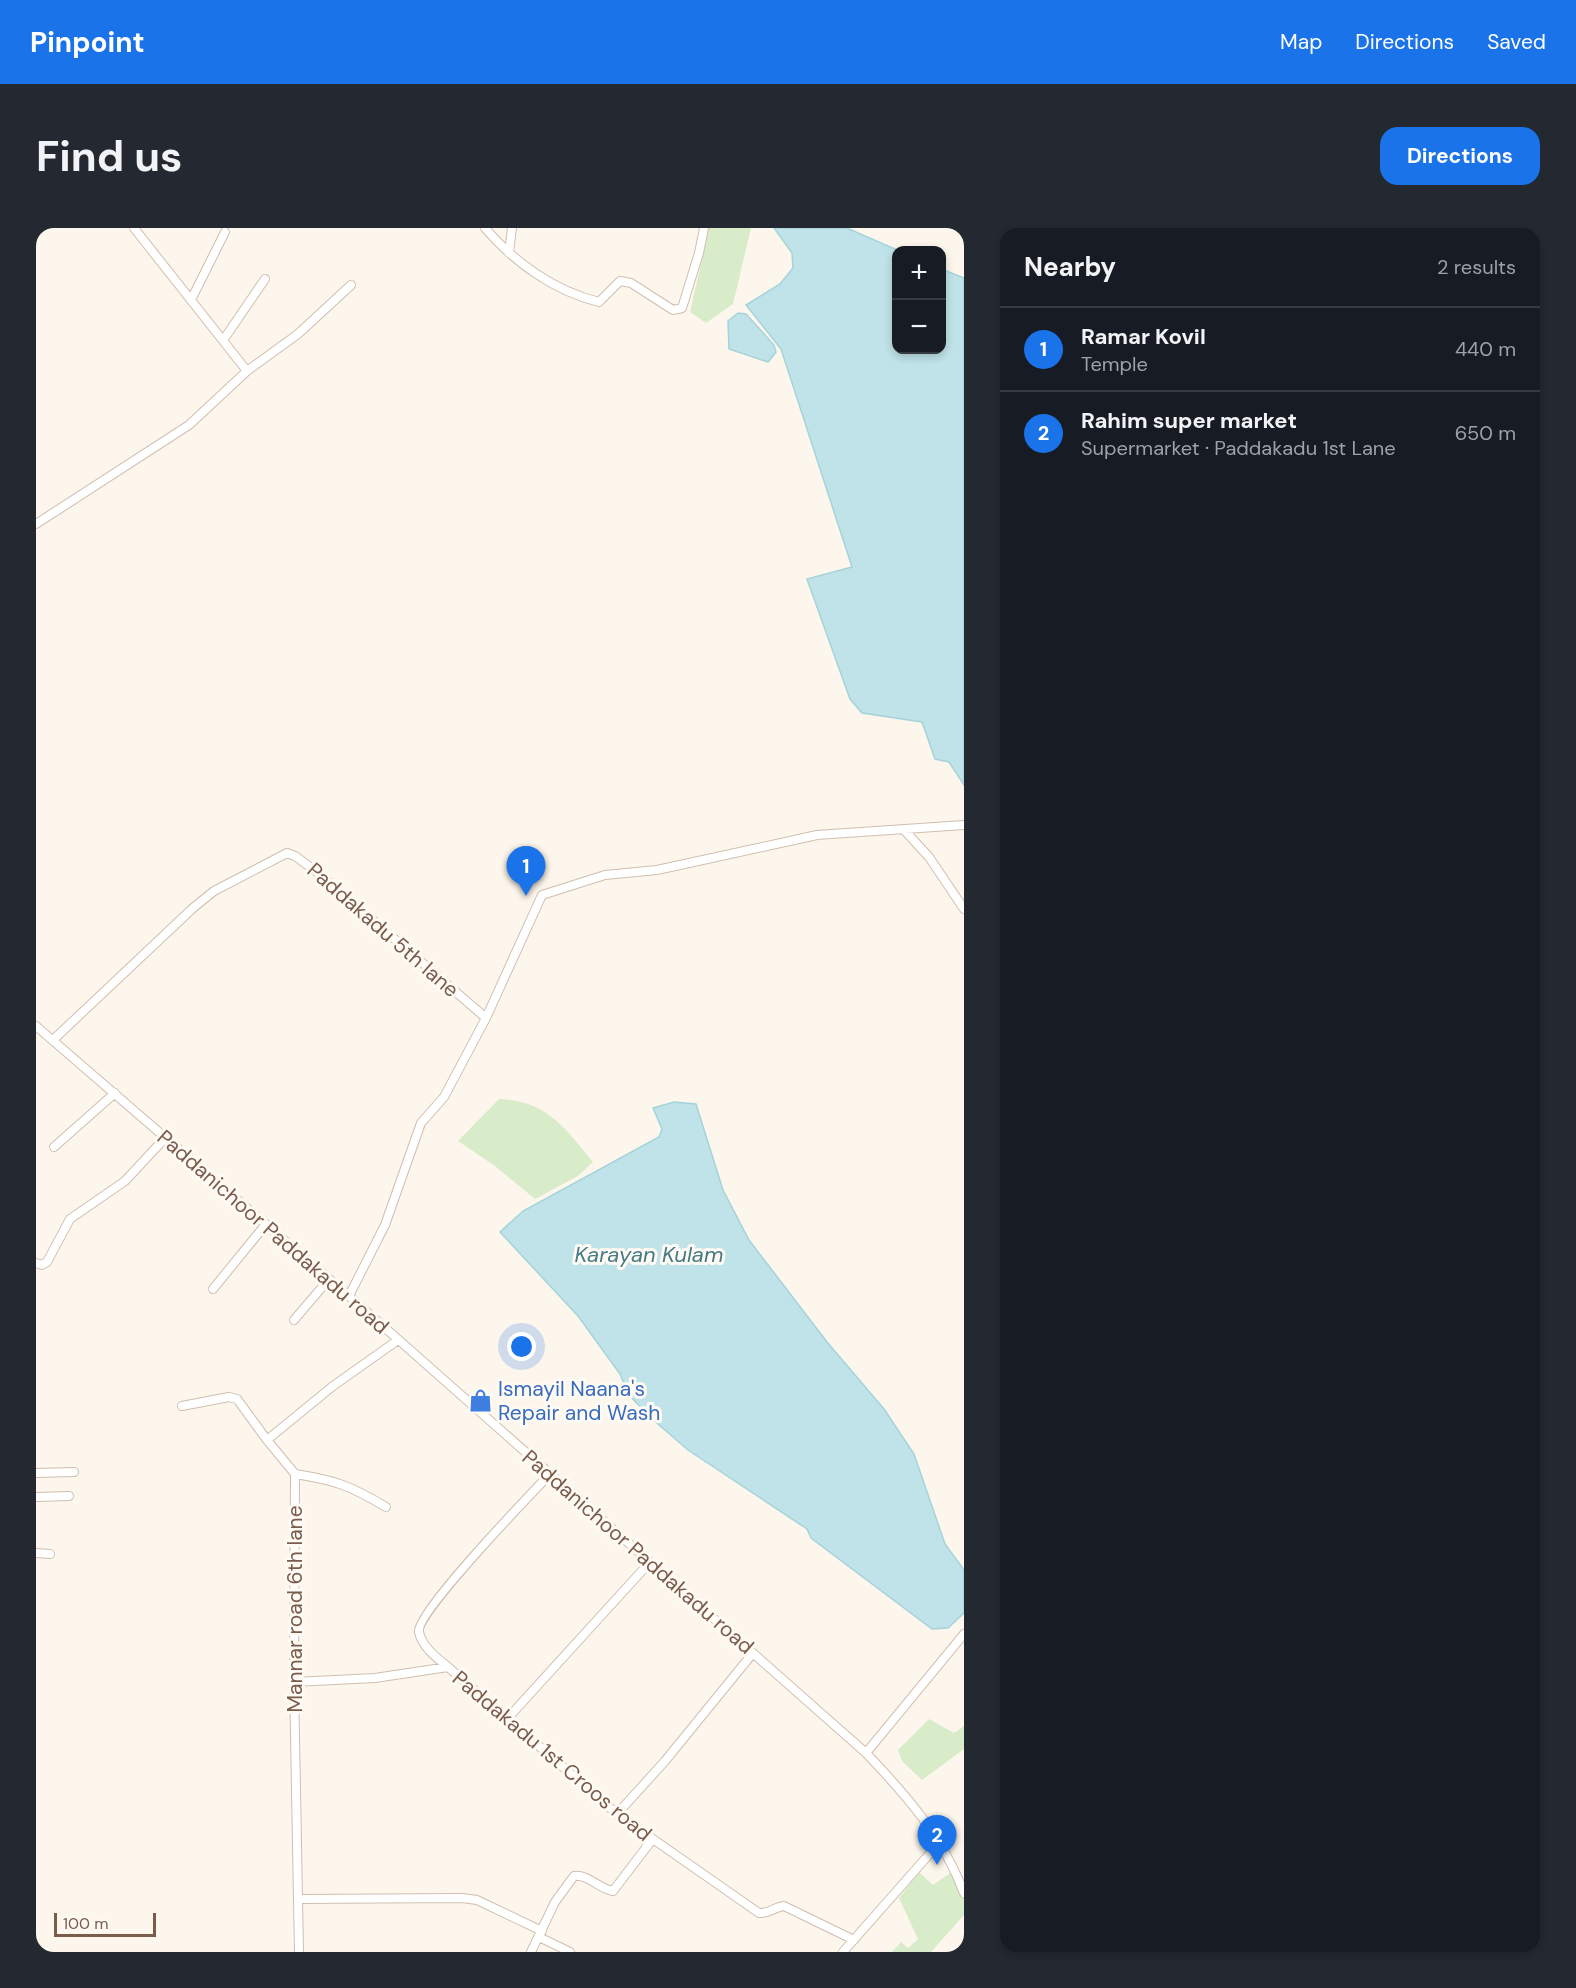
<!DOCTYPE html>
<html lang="en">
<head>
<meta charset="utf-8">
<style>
  body { margin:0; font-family:"DM Sans",sans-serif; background:#242831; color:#f1f3f6 }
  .controls { position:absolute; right:18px; top:18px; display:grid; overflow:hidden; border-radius:12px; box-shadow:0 3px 9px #0003 }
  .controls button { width:54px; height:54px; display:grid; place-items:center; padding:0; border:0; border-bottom:2px solid #363941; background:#171b24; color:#f1f3f6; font:30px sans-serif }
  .scale { position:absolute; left:18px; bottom:15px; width:102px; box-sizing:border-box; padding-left:6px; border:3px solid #7a5c4d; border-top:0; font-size:16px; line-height:21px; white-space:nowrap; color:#7a5c4d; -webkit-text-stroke:4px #fffaf3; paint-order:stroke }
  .you { position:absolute; left:486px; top:1119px; width:21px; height:21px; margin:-15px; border:4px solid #fff; border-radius:50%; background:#1a73e8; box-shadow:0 0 0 9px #1a73e833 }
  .badge { display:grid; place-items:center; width:39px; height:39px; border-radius:50%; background:#1a73e8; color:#fff; font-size:20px; font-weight:700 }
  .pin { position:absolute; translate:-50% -50px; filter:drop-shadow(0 2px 3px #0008) }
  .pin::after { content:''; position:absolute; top:32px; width:21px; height:18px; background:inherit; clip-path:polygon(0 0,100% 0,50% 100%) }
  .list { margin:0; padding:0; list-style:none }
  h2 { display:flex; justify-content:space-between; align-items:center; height:78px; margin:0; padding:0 24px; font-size:26px }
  h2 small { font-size:20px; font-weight:400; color:#9ea1a6 }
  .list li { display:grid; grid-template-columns:39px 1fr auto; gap:18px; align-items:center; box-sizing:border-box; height:84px; padding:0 24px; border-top:2px solid #363941 }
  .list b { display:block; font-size:22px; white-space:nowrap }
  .list p { margin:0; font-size:20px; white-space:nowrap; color:#9ea1a6 }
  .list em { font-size:20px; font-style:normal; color:#9ea1a6 }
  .map { position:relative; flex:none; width:928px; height:1724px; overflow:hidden; border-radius:18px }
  header { display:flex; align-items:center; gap:36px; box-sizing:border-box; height:84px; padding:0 30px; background:#1a73e8; color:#fff }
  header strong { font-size:28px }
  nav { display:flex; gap:33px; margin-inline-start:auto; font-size:21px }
  .intro { display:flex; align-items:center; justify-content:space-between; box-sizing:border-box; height:144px; padding:0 36px }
  h1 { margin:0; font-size:42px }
  .button { padding:15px 27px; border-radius:18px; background:#1a73e8; color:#fff; font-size:21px; font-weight:700 }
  main { display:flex; gap:36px; padding:0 36px }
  aside { flex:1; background:#171b24; border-radius:18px; box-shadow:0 3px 9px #0003 }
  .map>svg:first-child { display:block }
  .green { fill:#d8ecc9 }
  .water { fill:#bfe3e8; stroke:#a5d3da; stroke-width:1.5 }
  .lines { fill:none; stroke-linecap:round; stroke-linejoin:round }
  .minor-casing { stroke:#d1beb0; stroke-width:10 }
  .minor { stroke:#fff; stroke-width:8 }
  .labels { text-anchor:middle; stroke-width:6; stroke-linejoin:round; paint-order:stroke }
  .street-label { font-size:21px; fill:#7a5c4d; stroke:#fffaf3 }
  .shop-label { font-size:21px; fill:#366cbe; stroke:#fffaf3; text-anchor:start }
  .water-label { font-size:22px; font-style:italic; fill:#437c86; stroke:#fffaf3 }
</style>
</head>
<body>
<header>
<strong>Pinpoint</strong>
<nav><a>Map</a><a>Directions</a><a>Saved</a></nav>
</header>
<div class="intro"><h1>Find us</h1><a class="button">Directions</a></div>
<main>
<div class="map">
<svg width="928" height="1724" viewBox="0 0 928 1724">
  <rect width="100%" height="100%" fill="#fdf6ec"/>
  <!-- green -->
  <path class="green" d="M673,0h42l-18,76 -27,19 -16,-11z
    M463,871c49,2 65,28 94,63l-15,14 -43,23 -40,-33 -37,-25z
    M893,1491l25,14 10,-7v23l-42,31 -20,-19 -4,-11z
    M917,1643l11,27v17l-33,37h-39l9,-10 7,6 10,-9 -19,-41 20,-26 14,13z"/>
  <!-- water -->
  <path class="water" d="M738,0h73l50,22v100h45v-81l22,9v507l-15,-23 -14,-3 -13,-37 -60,-9 -12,-14 -43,-120 45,-12 -71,-218 -35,-44 34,-21 13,-16 -1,-15z
    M702,85l8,1 28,31 2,7 -8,10 -39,-13 -1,-28z
    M638,874l22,2 27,86 26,50 78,102 57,67 30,45 31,90 19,26v43l-16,15 -16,1 -121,-91 -4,-9 -119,-79 -37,-32 -23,-24 -8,-20 -42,-58 -78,-84 23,-21 136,-74 3,-8 -9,-21z"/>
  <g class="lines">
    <defs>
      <path id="minor" d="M449,0c29,34 69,63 114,74l21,-21 11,2 42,27 9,-2 17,-55 5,-25
        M473,25l3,-25
        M155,72l34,-68
        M188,111l41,-60
        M211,143l51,-37 53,-49
        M0,296l153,-99 58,-54 -113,-143
        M869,603l24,26 35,52
        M0,798l313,270 517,457c41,43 77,84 98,140
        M18,811l139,-131 21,-17 73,-38 8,3 22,16 169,146
        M18,919l61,-54
        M0,1035l6,2 5,-3 23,-43 55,-38 40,-43
        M177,1061l53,-65
        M313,1068l36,-71 36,-102 23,-26 42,-79 56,-123 63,-20 52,-5 160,-35 147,-10
        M258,1092l35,-41
        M146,1178l47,-9 8,2 30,41
        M0,1245l38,-1
        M259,1246c40,6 56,12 91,33
        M0,1269l33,-1
        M0,1325l14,1
        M412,1439c-11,-9 -26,-20 -29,-35 -4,-18 111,-137 130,-157
        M258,1454l81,-4 73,-11 169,147 142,99c10,1 15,-6 25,-7l70,34
        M471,1491l143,-157
        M830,1525l98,-119
        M581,1586l48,-53 88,-108
        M263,1671l163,-1 15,2 65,31
        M503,1709l31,15
        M263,1724l-5,-270 1,-208 -28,-34 66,-54 65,-46
        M495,1724l24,-50 19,-26c14,-2 25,13 39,15l39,-51
        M807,1724l97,-110"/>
    </defs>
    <!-- minor casing -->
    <use href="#minor" class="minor-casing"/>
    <!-- minor -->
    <use href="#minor" class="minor"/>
  </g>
  <!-- icons -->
  <defs>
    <symbol id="shop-bare" viewBox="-9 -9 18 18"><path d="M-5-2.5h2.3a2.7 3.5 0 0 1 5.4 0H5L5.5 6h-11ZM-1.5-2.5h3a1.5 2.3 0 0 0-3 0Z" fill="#3f7fe0" stroke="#fffaf3" stroke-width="2.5" paint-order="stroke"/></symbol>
  </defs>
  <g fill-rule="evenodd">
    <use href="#shop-bare" x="428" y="1156" width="33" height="33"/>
  </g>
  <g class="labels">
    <!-- street labels -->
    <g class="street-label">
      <text transform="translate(347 702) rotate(41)" y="7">Paddakadu 5th lane</text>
      <text transform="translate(237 1004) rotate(41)" y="7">Paddanichoor Paddakadu road</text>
      <text transform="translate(602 1324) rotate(41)" y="7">Paddanichoor Paddakadu road</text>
      <text transform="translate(259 1381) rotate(-90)" y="7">Mannar road 6th lane</text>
      <text transform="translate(516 1528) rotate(40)" y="7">Paddakadu 1st Croos road</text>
    </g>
    <!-- shop labels -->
    <g class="shop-label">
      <text x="462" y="1168">Ismayil Naana's<tspan x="462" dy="24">Repair and Wash</tspan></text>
    </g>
    <!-- water labels -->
    <g class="water-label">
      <text x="613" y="1034">Karayan Kulam</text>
    </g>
  </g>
</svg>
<div class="controls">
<button>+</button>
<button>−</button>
</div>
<div class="scale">100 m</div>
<div class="you"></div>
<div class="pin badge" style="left:490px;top:668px">1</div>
<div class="pin badge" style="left:901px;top:1637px">2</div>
</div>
<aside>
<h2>Nearby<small>2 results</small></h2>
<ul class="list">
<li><span class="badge">1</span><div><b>Ramar Kovil</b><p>Temple</p></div><em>440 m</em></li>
<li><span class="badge">2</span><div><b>Rahim super market</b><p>Supermarket · Paddakadu 1st Lane</p></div><em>650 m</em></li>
</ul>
</aside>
</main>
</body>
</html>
